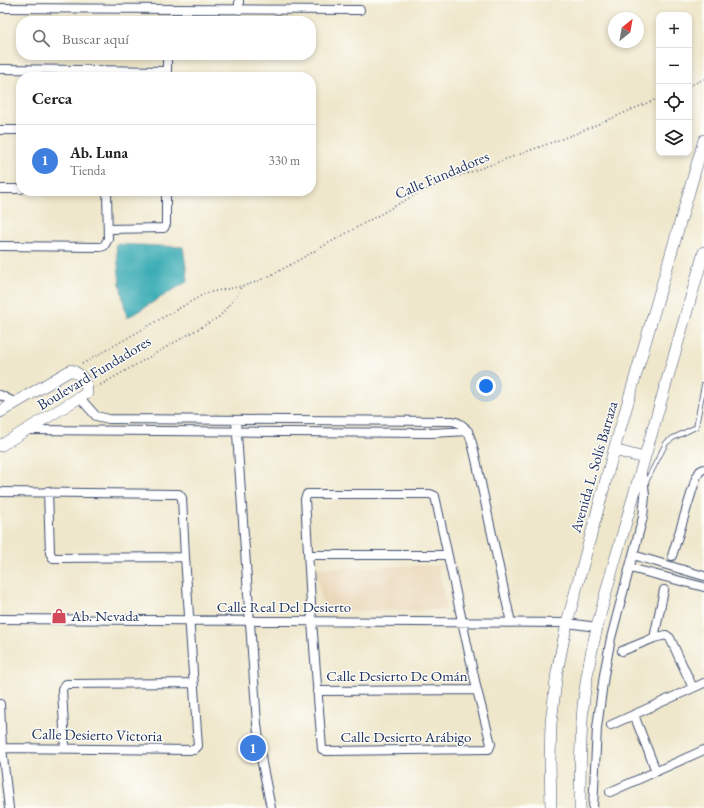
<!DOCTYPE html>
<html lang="es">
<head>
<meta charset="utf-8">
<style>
  body { margin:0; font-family:"EB Garamond",serif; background:#f2f2f2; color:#222 }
  .controls { position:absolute; right:12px; top:12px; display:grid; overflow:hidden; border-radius:8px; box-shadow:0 2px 6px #0003 }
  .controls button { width:36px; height:36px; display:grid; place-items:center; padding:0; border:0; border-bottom:1px solid #e0e0e0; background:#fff; color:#222; font:20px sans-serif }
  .compass { position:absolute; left:608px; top:12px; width:36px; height:36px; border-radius:50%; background:#fff; box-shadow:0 2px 6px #0003; rotate:31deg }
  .you { position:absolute; left:486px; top:386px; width:14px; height:14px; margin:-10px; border:3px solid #fff; border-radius:50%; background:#1a73e8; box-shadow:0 0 0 6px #1a73e833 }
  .badge { display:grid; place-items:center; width:26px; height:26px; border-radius:50%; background:#d1495b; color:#fff; font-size:13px; font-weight:700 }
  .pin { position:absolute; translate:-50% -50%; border:2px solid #fff; box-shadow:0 1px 4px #0006 }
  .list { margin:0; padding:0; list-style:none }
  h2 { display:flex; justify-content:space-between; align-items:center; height:52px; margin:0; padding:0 16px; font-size:17px }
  h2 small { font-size:13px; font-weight:400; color:#767676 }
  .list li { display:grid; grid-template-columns:26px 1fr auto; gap:12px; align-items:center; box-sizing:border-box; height:72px; padding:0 16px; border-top:1px solid #e0e0e0 }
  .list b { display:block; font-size:15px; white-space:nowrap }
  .list p { margin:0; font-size:13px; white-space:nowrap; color:#767676 }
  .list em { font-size:13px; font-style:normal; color:#767676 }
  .icon { flex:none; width:22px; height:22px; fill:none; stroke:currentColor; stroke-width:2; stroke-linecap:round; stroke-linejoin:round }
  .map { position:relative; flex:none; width:704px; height:808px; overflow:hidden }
  .search { position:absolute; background:#fff; box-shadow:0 2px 6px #0003; left:16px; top:16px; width:300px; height:44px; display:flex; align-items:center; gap:10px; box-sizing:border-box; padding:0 14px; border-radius:16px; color:#767676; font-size:15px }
  .panel { position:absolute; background:#fff; box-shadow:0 2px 6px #0003; left:16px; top:72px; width:300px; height:124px; border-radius:16px }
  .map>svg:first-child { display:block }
  .built { fill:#ead8ba }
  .water { fill:#39abb4; stroke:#2a6d89 }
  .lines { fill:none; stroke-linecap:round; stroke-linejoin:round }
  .lane-casing { stroke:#3b4b6e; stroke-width:5.5 }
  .street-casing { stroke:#3b4b6e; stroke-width:10 }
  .secondary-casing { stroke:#3b4b6e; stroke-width:12 }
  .path { stroke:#3b4b6e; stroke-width:1.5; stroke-dasharray:1 3; stroke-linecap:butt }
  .lane { stroke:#fff; stroke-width:4 }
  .street { stroke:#fff; stroke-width:8 }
  .secondary { stroke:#fff; stroke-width:11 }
  .labels { text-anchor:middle; stroke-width:3; stroke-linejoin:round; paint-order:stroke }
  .street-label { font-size:15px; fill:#1b2f5e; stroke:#fdfcf7 }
  .poi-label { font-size:15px; fill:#1b2f5e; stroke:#fdfcf7; text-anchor:start }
</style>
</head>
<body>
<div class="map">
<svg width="704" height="808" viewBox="0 0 704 808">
  <rect width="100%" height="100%" fill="#fdfcf7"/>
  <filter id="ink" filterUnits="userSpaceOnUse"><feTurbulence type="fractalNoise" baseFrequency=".025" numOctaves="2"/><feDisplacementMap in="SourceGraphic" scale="8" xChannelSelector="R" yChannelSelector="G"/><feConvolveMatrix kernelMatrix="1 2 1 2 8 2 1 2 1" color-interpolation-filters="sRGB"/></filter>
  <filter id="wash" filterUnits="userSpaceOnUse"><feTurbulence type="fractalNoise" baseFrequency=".012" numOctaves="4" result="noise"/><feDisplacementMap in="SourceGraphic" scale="16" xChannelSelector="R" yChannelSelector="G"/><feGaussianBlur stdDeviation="0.9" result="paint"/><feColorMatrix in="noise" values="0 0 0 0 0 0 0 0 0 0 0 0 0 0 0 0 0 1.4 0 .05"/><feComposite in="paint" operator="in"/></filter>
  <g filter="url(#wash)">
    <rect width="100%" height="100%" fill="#efe7cb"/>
    <!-- built -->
    <path class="built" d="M438,565l8,45 -123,1 -7,-43z"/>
    <!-- water -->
    <path class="water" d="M116,244l67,3 5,34 -61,37 -7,-34z"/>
  </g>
  <g filter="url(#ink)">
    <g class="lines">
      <defs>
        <path id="lane" d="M645,484l21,-41 7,-5 23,-11 8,-43"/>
        <path id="street" d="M0,8l360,2
          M239,10v-10
          M0,69l167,2v6
          M167,71v-16
          M0,130h21
          M0,189h21
          M108,229l56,-1 2,-4v-33
          M0,246l100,1 4,-1 4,-7 -1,-48
          M0,395l16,8
          M80,398l16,18 13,3 343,2c18,3 19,19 23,34l36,168
          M236,420l21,304 5,39 9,45
          M27,430l404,3 37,-2
          M48,491l2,62 3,5 132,-1
          M0,492l176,2h3l3,4 3,59 13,189 -4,4 -194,-2
          M307,494h123l5,2 42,194 14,54 -2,5 -163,2 -4,-2 -10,-128 -7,-122z
          M309,555h138
          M633,555l71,21
          M672,556l24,-78 4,-7 4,-2
          M630,568l74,19
          M0,619l567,4 30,4
          M654,638l10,-48
          M622,651l32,-13 12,-3 4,3 23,50
          M317,691l160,-1
          M0,704l2,44 7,60
          M634,715l22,56
          M611,725l93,-42
          M65,748l-3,-59 4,-5 127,-1
          M610,792l94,-42
          M593,808l4,-80 7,-53 7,-37 32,-121 2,-21 -1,-11 -3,-14"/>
        <path id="secondary" d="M0,412l71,-42c11,5 16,11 16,23l-87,53
          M614,450l30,8
          M551,808l-1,-48 1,-37 6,-51 10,-49 47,-173 90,-310
          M580,808c0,-34 0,-67 3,-101 4,-43 15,-85 26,-126l95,-329"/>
      </defs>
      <!-- lane casing -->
      <use href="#lane" class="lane-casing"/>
      <!-- street casing -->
      <use href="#street" class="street-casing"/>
      <!-- secondary casing -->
      <use href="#secondary" class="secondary-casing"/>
      <!-- path -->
      <path class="path" d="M689,86l15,-7
        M82,364l122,-70c13,-4 26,-5 38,-8 14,-3 27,-10 39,-16l137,-77 28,-12 129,-47 84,-36
        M97,387l122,-70 17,-20 5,-10"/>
      <!-- lane -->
      <use href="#lane" class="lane"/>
      <!-- street -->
      <use href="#street" class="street"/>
      <!-- secondary -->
      <use href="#secondary" class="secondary"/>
    </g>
  </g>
  <!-- icons -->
  <defs>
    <symbol id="shop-bare" viewBox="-9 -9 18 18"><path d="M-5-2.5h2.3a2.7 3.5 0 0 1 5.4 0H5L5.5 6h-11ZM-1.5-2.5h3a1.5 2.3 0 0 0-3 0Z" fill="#d1495b" stroke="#fdfcf7" stroke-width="2.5" paint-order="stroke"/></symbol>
  </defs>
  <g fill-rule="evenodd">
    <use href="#shop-bare" x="48" y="605" width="22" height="22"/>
  </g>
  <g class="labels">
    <!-- street labels -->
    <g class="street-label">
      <text transform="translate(442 175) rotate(-23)" y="5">Calle Fundadores</text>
      <text transform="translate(94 373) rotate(-31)" y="5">Boulevard Fundadores</text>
      <text transform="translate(594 467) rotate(-74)" y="5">Avenida L. Solís Barraza</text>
      <text x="284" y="612">Calle Real Del Desierto</text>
      <text x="397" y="681">Calle Desierto De Omán</text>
      <text transform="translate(97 735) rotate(1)" y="5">Calle Desierto Victoria</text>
      <text x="406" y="742">Calle Desierto Arábigo</text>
    </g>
    <!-- poi labels -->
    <g class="poi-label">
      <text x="71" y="621">Ab. Nevada</text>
    </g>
  </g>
</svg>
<div class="controls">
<button>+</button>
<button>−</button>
<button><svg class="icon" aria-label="locate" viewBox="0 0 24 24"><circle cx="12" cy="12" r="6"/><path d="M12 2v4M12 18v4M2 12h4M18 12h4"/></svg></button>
<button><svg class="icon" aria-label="layers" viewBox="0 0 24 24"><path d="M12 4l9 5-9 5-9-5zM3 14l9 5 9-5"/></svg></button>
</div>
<svg class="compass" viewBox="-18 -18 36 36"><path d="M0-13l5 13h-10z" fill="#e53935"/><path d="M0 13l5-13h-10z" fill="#767676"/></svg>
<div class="you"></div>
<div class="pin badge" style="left:253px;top:748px;background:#3f7fe0">1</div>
<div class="search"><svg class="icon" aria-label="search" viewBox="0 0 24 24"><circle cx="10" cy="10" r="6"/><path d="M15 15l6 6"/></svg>Buscar aquí</div>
<section class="panel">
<h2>Cerca<small></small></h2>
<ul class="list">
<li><span class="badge" style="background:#3f7fe0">1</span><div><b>Ab. Luna</b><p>Tienda</p></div><em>330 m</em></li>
</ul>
</section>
</div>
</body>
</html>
